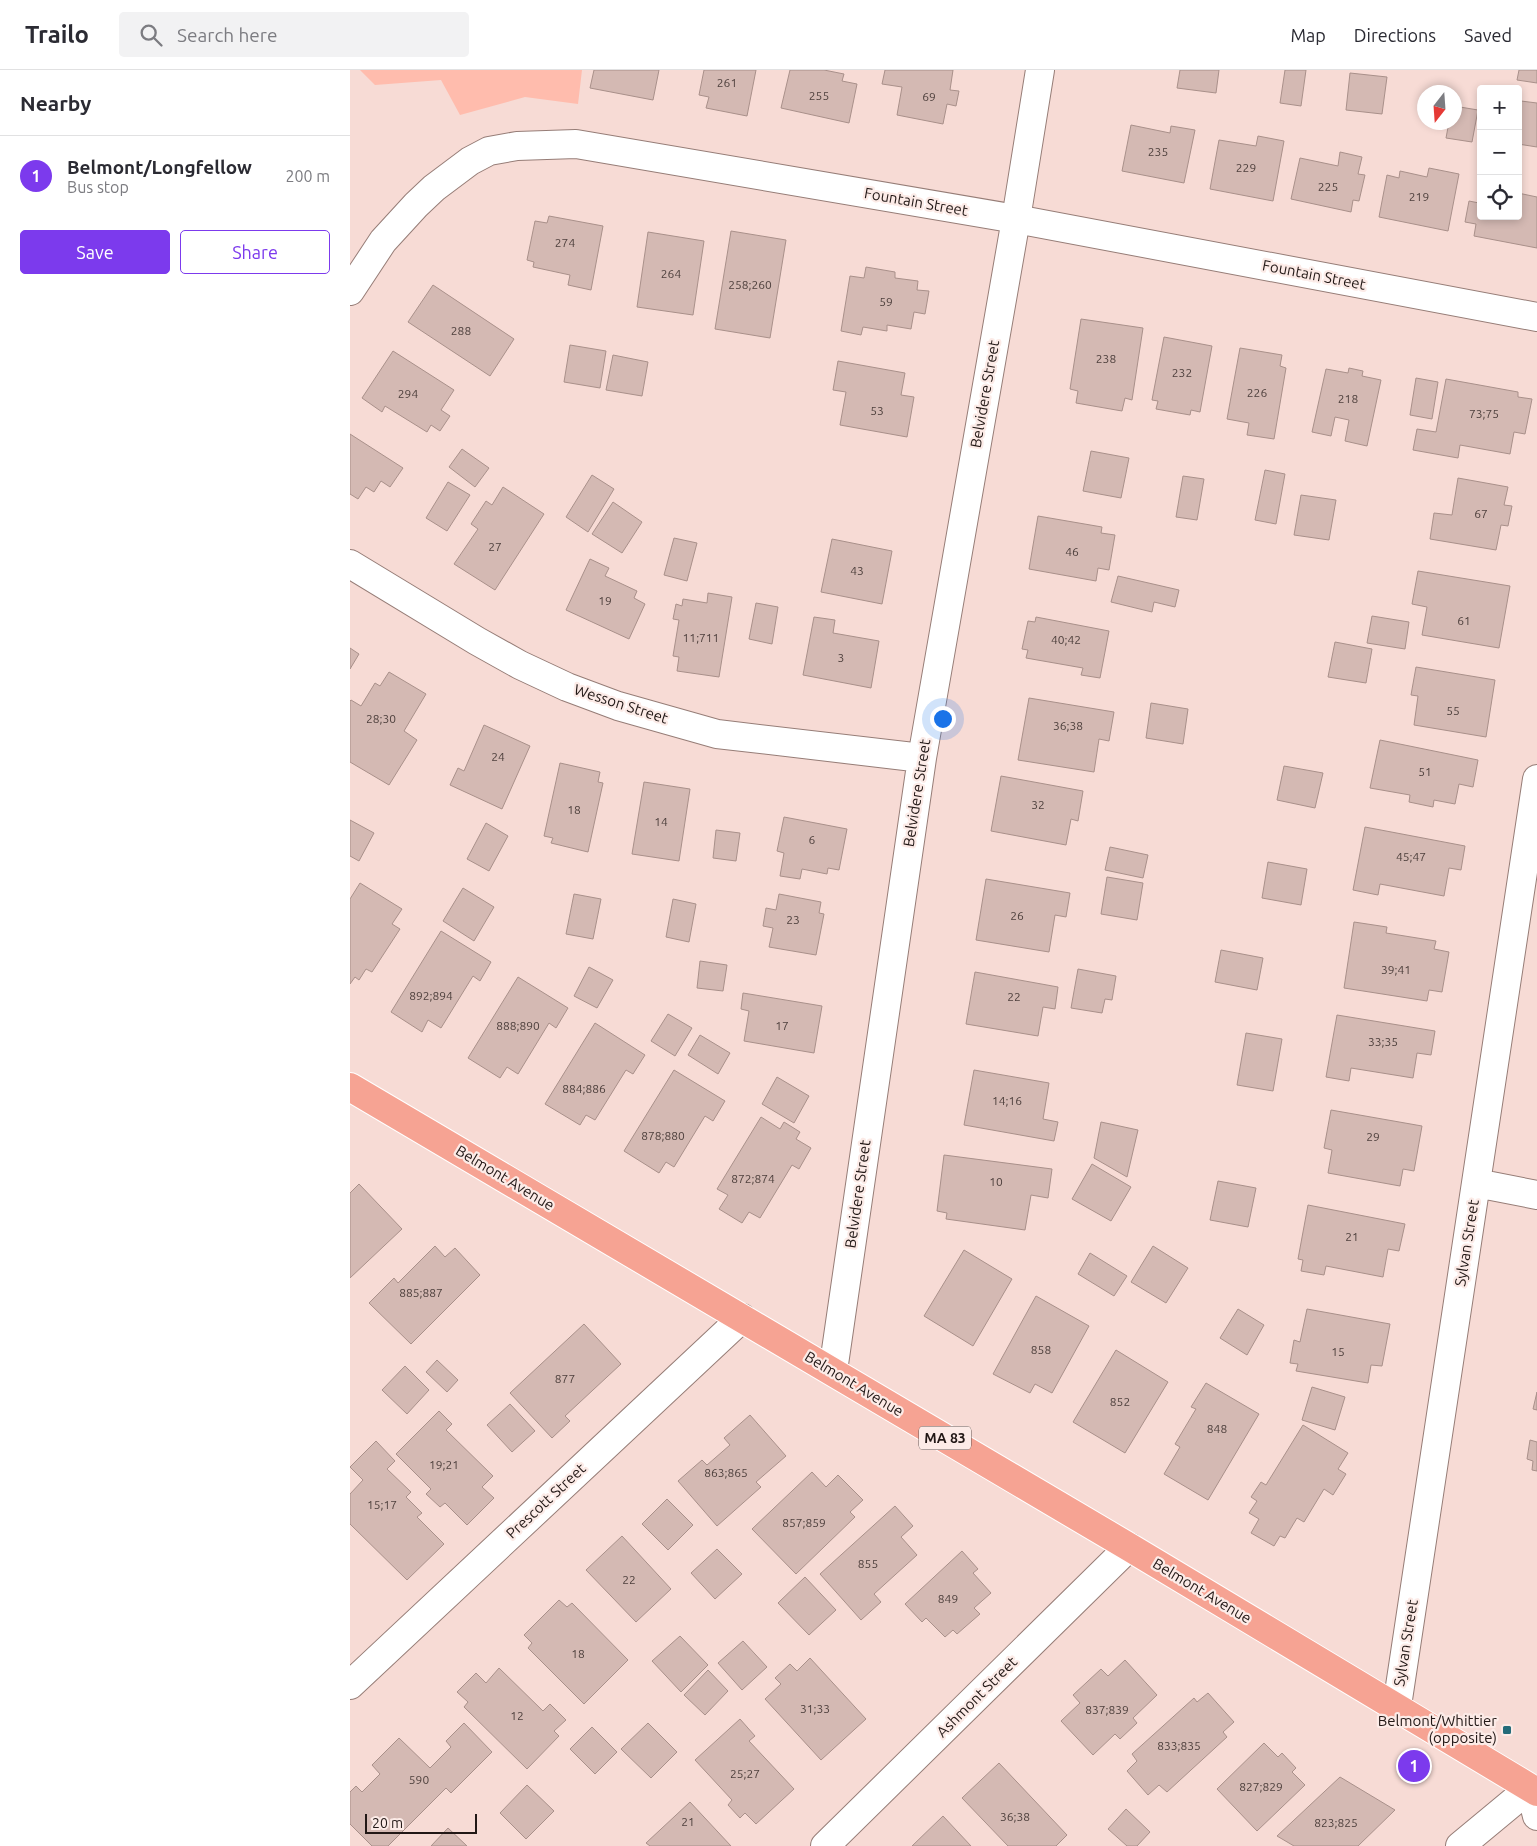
<!DOCTYPE html>
<html lang="en">
<head>
<meta charset="utf-8">
<style>
  body { margin:0; font-family:Ubuntu,sans-serif; background:#f2f2f3; color:#2b2b33 }
  .controls { position:absolute; right:15px; top:15px; display:grid; overflow:hidden; border-radius:5px; box-shadow:0 2px 8px #0003 }
  .controls button { width:45px; height:45px; display:grid; place-items:center; padding:0; border:0; border-bottom:1px solid #e1e1e2; background:#fff; color:#2b2b33; font:25px sans-serif }
  .compass { position:absolute; left:1067px; top:15px; width:45px; height:45px; border-radius:50%; background:#fff; box-shadow:0 2px 8px #0003; rotate:197deg }
  .scale { position:absolute; left:15px; bottom:12px; width:112px; box-sizing:border-box; padding-left:5px; border:2px solid #221816; border-top:0; font-size:14px; line-height:18px; white-space:nowrap; color:#221816; -webkit-text-stroke:4px #fcebe7; paint-order:stroke }
  .you { position:absolute; left:592px; top:648px; width:18px; height:18px; margin:-12px; border:4px solid #fff; border-radius:50%; background:#1a73e8; box-shadow:0 0 0 8px #1a73e833 }
  .badge { display:grid; place-items:center; width:32px; height:32px; border-radius:50%; background:#7c3aed; color:#fff; font-size:16px; font-weight:700 }
  .pin { position:absolute; translate:-50% -50%; border:2px solid #fff; box-shadow:0 1px 5px #0006 }
  .list { margin:0; padding:0; list-style:none }
  h2 { display:flex; justify-content:space-between; align-items:center; height:65px; margin:0; padding:0 20px; font-size:21px }
  h2 small { font-size:16px; font-weight:400; color:#7c7c81 }
  .list li { display:grid; grid-template-columns:32px 1fr auto; gap:15px; align-items:center; box-sizing:border-box; height:80px; padding:0 20px; border-top:1px solid #e1e1e2 }
  .list b { display:block; font-size:19px; white-space:nowrap }
  .list p { margin:0; font-size:16px; white-space:nowrap; color:#7c7c81 }
  .list em { font-size:16px; font-style:normal; color:#7c7c81 }
  .actions { display:flex; gap:10px; padding:15px 20px }
  .actions a { flex:1; padding:11px 0; border:1px solid #7c3aed; border-radius:5px; text-align:center; font-size:18px; color:#7c3aed }
  .actions .main { background:#7c3aed; color:#fff }
  .icon { flex:none; width:28px; height:28px; fill:none; stroke:currentColor; stroke-width:2; stroke-linecap:round; stroke-linejoin:round }
  .map { position:relative; flex:none; width:1187px; height:1776px; overflow:hidden }
  header { display:flex; align-items:center; gap:30px; box-sizing:border-box; height:70px; padding:0 25px; background:#fff; border-bottom:1px solid #e1e1e2 }
  header strong { font-size:24px }
  nav { display:flex; gap:28px; margin-inline-start:auto; font-size:18px }
  .search { width:350px; height:45px; background:#f2f2f3; display:flex; align-items:center; gap:12px; box-sizing:border-box; padding:0 18px; border-radius:5px; color:#7c7c81; font-size:19px }
  main { display:flex }
  aside { flex:1; background:#fff }
  .map>svg:first-child { display:block }
  .green { fill:#ffbcad }
  .building { fill:#d4b9b3; stroke:#a9908a }
  .lines { fill:none; stroke-linecap:round; stroke-linejoin:round }
  .street-casing { stroke:#967d77; stroke-width:30 }
  .secondary-casing { stroke:#967d77; stroke-width:30 }
  .primary-casing { stroke:#fff; stroke-width:30 }
  .street { stroke:#fff; stroke-width:28 }
  .secondary { stroke:#fff; stroke-width:28 }
  .primary { stroke:#f6a393; stroke-width:28 }
  .poi-dot { fill:#246b79; stroke:#fcebe7; stroke-width:2 }
  .labels { text-anchor:middle; stroke-width:4.5; stroke-linejoin:round; paint-order:stroke }
  .number-label { font-size:12px; fill:#4e403d }
  .shield { fill:#fcebe7; stroke:#635755; stroke-width:1 }
  .shield-label { font-size:14px; font-weight:bold; fill:#221816 }
  .street-label { font-size:15px; fill:#221816; stroke:#fcebe7 }
  .poi-label { font-size:15px; fill:#221816; stroke:#fcebe7; text-anchor:end }
</style>
</head>
<body>
<header>
<strong>Trailo</strong>
<div class="search"><svg class="icon" aria-label="search" viewBox="0 0 24 24"><circle cx="10" cy="10" r="6"/><path d="M15 15l6 6"/></svg>Search here</div>
<nav><a>Map</a><a>Directions</a><a>Saved</a></nav>
</header>
<main>
<aside>
<h2>Nearby<small></small></h2>
<ul class="list">
<li><span class="badge">1</span><div><b>Belmont/Longfellow</b><p>Bus stop</p></div><em>200 m</em></li>
</ul>
<div class="actions"><a class="main">Save</a><a>Share</a></div>
</aside>
<div class="map">
<svg width="1187" height="1776" viewBox="0 0 1187 1776">
  <rect width="100%" height="100%" fill="#f7dbd5"/>
  <!-- green -->
  <path class="green" d="M10,0h222l-4,34 -53,-7 -65,18 -19,-35 -66,5z"/>
  <!-- building -->
  <path class="building" d="M244,0h65l-6,30 -63,-12z
    M354,0h52l-9,46 -41,-8 3,-11 -10,-2z
    M440,0h34l20,4 -2,7 15,3 -8,39 -68,-15z
    M535,0h68l-3,20 9,1 -3,15 -9,-2 -4,20 -46,-9 5,-28 -20,-3z
    M830,0h39l-3,23 -39,-5z
    M935,0h21l-5,36 -21,-3z
    M1169,0h18v13l-20,-3z
    M1000,3l37,4 -5,37 -36,-4z
    M1171,31l16,2v44l-19,-3v-36z
    M1104,36l24,4 -6,32 -26,-4 3,-16h5z
    M781,55l39,8 1,-7 24,4 -11,53 -62,-12z
    M908,66l26,5 -11,60 -63,-12 9,-49 37,6z
    M990,82l22,5 -4,17 7,1 -6,26 -6,-1 -2,12 -60,-13 9,-41 38,8z
    M1079,98l30,6 -11,57 -69,-14 8,-42 12,3 1,-7 27,6z
    M1168,123l19,4v51l-63,-12 2,-12 -11,-2 4,-21 10,2 2,-8v21h37z
    M199,146l54,10 -12,64 -23,-5 2,-10 -37,-8 1,-5 -7,-2 8,-39 12,2z
    M381,161l55,9 -16,98 -55,-9z
    M298,162l56,9 -11,74 -56,-8z
    M516,197l29,5v6l23,3 -1,9 12,1 -4,23 -11,-2 -3,17 -24,-4v6l-24,-4 -2,8 -20,-4 9,-55 14,2z
    M83,215l81,54 -24,37 -82,-54z
    M731,249l62,9 -11,72 -7,-2 -3,13 -46,-8 2,-12 -8,-2z
    M814,267l48,9 -12,66 -9,-2 -1,5 -34,-6 2,-8 -6,-1z
    M220,275l36,6 -6,37 -36,-6z
    M890,278l42,7 -2,11 6,2 -12,71 -27,-4 2,-12 -22,-4z
    M43,281l61,39 -13,20 9,6 -10,15 -9,-6 -4,7 -42,-26 -3,6 -20,-14z
    M263,285l35,7 -6,34 -36,-6z
    M488,291l67,12 -4,22 13,2 -7,40 -67,-12 6,-33 -13,-2z
    M999,298l14,3 -1,5 19,4 -14,66 -22,-5 4,-21 -14,-3 -4,19 -19,-4 14,-63 22,4z
    M1066,308l22,4 -6,37 -22,-4z
    M1096,309l72,13v5l14,2 -7,35 -11,-2 -4,22 -50,-9 -2,13 -45,-8 4,-21 19,3z
    M0,364l53,34 -13,19 -9,-6 -7,11 -8,-5 -8,12 -8,-5z
    M112,379l27,19 -14,19 -26,-20z
    M741,381l38,7 -8,40 -38,-7z
    M915,400l20,4 -9,50 -21,-4z
    M242,405l22,14 -26,43 -22,-15z
    M833,406l21,3 -7,41 -21,-3z
    M1108,408l50,9 -4,18 8,1 -4,20 -7,-1 -5,25 -66,-11 4,-26 18,2z
    M98,412l22,13 -23,36 -21,-13z
    M153,417l41,27 -49,76 -41,-26 24,-35 -7,-5 15,-23 6,4z
    M951,425l35,5 -7,40 -35,-5z
    M263,432l29,20 -20,31 -30,-19z
    M688,446l64,11 -1,6 14,2 -6,35 -11,-2 -2,13 -67,-12z
    M324,468l23,5 -10,38 -23,-6z
    M482,469l60,12 -10,53 -61,-12z
    M240,489l19,9 -4,8 32,15 -3,7 11,6 -16,35 -63,-29z
    M1068,501l92,15 -11,62 -77,-13 5,-28 -15,-3z
    M768,506l61,14 -4,17 -21,-5 -2,10 -41,-10z
    M358,523l24,4 -13,80 -42,-6 2,-14 -6,-1 6,-36 -6,-1 3,-15 6,2 1,-7 24,4z
    M406,533l22,4 -6,37 -23,-5z
    M1022,546l37,6 -4,27 -38,-6z
    M464,547l21,3 -2,13 46,8 -8,47 -68,-13z
    M686,547l73,14 -9,47 -19,-3 2,-7 -57,-10 2,-8 -6,-1 6,-28 7,1z
    M985,572l37,7 -6,34 -38,-6z
    M0,578l9,6 -9,15z
    M1066,597l79,13 -9,57 -72,-12 4,-29 -7,-1z
    M39,602l37,22 -22,37 13,9 -28,45 -39,-23v-61l1,-1 10,6 14,-23 5,3z
    M679,628l85,14 -5,29 -10,-2 -5,33 -76,-12z
    M801,633l37,6 -5,35 -37,-6z
    M134,655l46,21 -28,63 -52,-24 8,-17 6,3z
    M1030,670l98,20 -5,27 -14,-3 -4,20 -21,-4 -1,7 -24,-5 1,-7 -40,-7z
    M210,693l40,9 -2,10 5,1 -15,69 -37,-9 2,-5 -9,-2z
    M934,696l39,7 -8,35 -38,-8z
    M651,706l82,15 -5,30 -7,-2 -5,26 -75,-14z
    M294,712l46,7 -11,72 -47,-7z
    M434,747l63,12 -8,41 -11,-2 -1,6 -25,-5 -2,10 -20,-3 4,-23 -7,-2z
    M0,750l24,13 -15,28 -9,-5z
    M136,753l22,13 -19,35 -22,-12z
    M1015,757l100,19 -4,24 -12,-2 -5,28 -64,-12 -2,11 -25,-5z
    M366,760l24,3 -4,28 -23,-3z
    M760,777l38,8 -5,23 -38,-8z
    M918,792l39,7 -6,36 -39,-7z
    M757,807l36,6 -6,37 -36,-6z
    M636,809l84,14 -4,24 -11,-2 -6,37 -73,-12z
    M10,813l42,26 -10,15 8,5 -28,43 -6,-3 -7,11 -4,-3 -5,7v-85z
    M113,818l31,19 -20,34 -31,-20z
    M224,824l27,5 -8,40 -27,-5z
    M429,824l42,8 -2,11 5,1 -8,41 -47,-8 4,-19 -10,-2 3,-18 10,2z
    M323,829l23,5 -7,38 -23,-5z
    M1004,852l33,5 -1,6 50,8 -2,8 15,3 -7,40 -13,-2 -2,11 -83,-13z
    M91,861l50,31 -11,19 -7,-5 -32,52 -13,-8 -6,12 -31,-20z
    M871,880l42,8 -6,32 -42,-8z
    M350,891l27,4 -4,26 -26,-3z
    M239,897l24,13 -16,28 -23,-12z
    M728,899l38,7 -4,24 -7,-1 -3,14 -31,-5z
    M625,902l83,15 -3,22 -12,-2 -5,29 -72,-12z
    M168,907l50,31 -12,20 -7,-5 -31,51 -11,-7 -7,11 -32,-20z
    M393,923l79,13 -8,47 -70,-12 5,-30 -8,-2z
    M318,944l24,14 -17,28 -24,-15z
    M987,945l98,16 -4,24 -14,-2 -4,25 -62,-10 -2,13 -23,-4z
    M245,953l50,32 -12,19 -7,-4 -31,50 -9,-5 -6,10 -35,-21z
    M896,963l36,6 -9,52 -36,-6z
    M350,965l30,18 -12,21 -30,-19z
    M324,1000l51,31 -12,20 -8,-5 -31,51 -8,-5 -7,11 -35,-22z
    M624,1000l75,13 -6,36 15,3 -4,19 -90,-16z
    M427,1007l32,19 -15,27 -32,-19z
    M981,1040l91,16 -8,45 -11,-2 -3,17 -72,-13 4,-23 -8,-2z
    M411,1047l19,12 4,-7 16,10 -4,7 15,9 -12,21 -7,-4 -32,53 -11,-6 -7,11 -23,-14 9,-14 -11,-6z
    M751,1052l37,8 -11,47 -33,-19z
    M594,1085l108,14 -4,29 -17,-3 -6,35 -79,-11 1,-6 -10,-2z
    M742,1094l39,23 -20,34 -39,-22z
    M868,1111l38,7 -8,39 -38,-7z
    M9,1114l43,45 -52,49v-85z
    M958,1135l97,19 -6,27 -11,-2 -5,28 -57,-11 -2,9 -23,-4 2,-11 -5,-1z
    M85,1176l10,11 10,-9 25,27 -69,69 -42,-41 25,-25 4,5z
    M803,1176l35,22 -22,35 -35,-21z
    M614,1180l48,29 -39,67 -49,-30z
    M740,1183l37,23 -13,20 -36,-22z
    M686,1226l53,30 -37,67 -17,-9 -5,9 -37,-19z
    M888,1239l26,16 -17,30 -27,-17z
    M957,1239l83,15 -8,42 -11,-1 -3,18 -72,-12 2,-7 -8,-1 4,-23 6,2z
    M234,1254l37,40 -56,52 5,5 -18,17 -42,-45z
    M766,1280l52,32 -43,71 -52,-31z
    M87,1290l21,20 -11,12 -21,-20z
    M55,1296l24,24 -22,24 -25,-24z
    M856,1313l53,31 -51,86 -44,-26 16,-27 -5,-3 21,-35 -5,-2z
    M962,1317l33,10 -10,33 -33,-10z
    M1187,1322v18l-4,-1z
    M160,1334l25,27 -23,21 -25,-27z
    M89,1341l13,13 -6,6 47,46 -11,11 12,11 -27,27 -22,-22 -5,4 -14,-13 5,-5 -35,-35z
    M400,1345l36,41 -30,26 5,5 -44,39 -39,-45 24,-21 5,5 23,-20 -6,-7z
    M953,1355l45,28 -10,16 8,5 -13,21 -9,-6 -20,33 -7,-4 -12,20 -5,-2 -6,10 -23,-13 8,-14 -10,-6 8,-12 -6,-4 10,-15 5,3z
    M1180,1370l7,2v29l-5,-1 1,-9 -6,-2z
    M26,1371l19,20 -8,8 24,23 -5,5 16,16 -5,4 27,27 -37,36 -57,-56v-30l13,-14 -13,-13z
    M462,1402l14,15 12,-12 25,25 -13,12 5,5 -59,57 -44,-45z
    M317,1429l26,26 -25,25 -26,-26z
    M545,1436l18,20 -12,11 16,18 -43,39 7,8 -20,18 -41,-46z
    M272,1466l49,53 -35,33 -50,-52z
    M367,1479l25,25 -27,25 -24,-26z
    M612,1481l16,18 -5,4 18,20 -17,15 6,6 -23,20 -4,-4 -8,7 -19,-19 -4,4 -17,-18z
    M455,1507l31,33 -27,25 -31,-32z
    M209,1530l8,7 5,-4 56,57 -44,44 -56,-56 4,-5 -8,-8z
    M330,1566l28,29 -27,27 -29,-31z
    M393,1571l24,26 -25,23 -24,-27z
    M460,1588l56,61 -45,41 -56,-61 16,-15 -6,-6 15,-14 7,7z
    M775,1590l32,35 -24,23 4,5 -17,16 -5,-5 -22,21 -32,-34 19,-18 -7,-8 28,-26 7,7z
    M149,1598l44,43 7,-7 16,16 -12,11 5,5 -32,33 -63,-62 4,-5 -11,-10 19,-19 10,10z
    M358,1600l20,21 -23,24 -21,-20z
    M858,1623l26,29 -11,10 4,5 -60,55 -8,-7 -11,10 -21,-24 10,-10 -5,-7 62,-56 3,4z
    M390,1649l15,17 -6,5 45,48 -38,35 -11,-11 -5,5 -12,-13 4,-5 -37,-40z
    M114,1653l28,29 -41,41 -5,-5 -58,58h-16l-22,-22v-32l6,-6 6,6 18,-18 -8,-9 27,-27 31,30 21,-21 -5,-6z
    M298,1653l29,29 -26,26 -30,-29z
    M242,1657l25,25 -22,22 -25,-25z
    M914,1673l14,14 4,-4 14,15 -4,4 13,13 -48,46 -40,-42z
    M649,1693l68,72 -11,11h-48l-46,-48z
    M990,1707l55,33 -37,36h-64l-17,-10z
    M177,1715l27,26 -28,28 -26,-26z
    M340,1732l41,44h-81l-4,-3z
    M776,1739l24,23 -13,14h-10l-19,-17z
    M593,1746l28,30h-59z
    M98,1758l19,18h-36z"/>
  <g class="lines">
    <defs>
      <path id="street" d="M0,494l127,77 43,24 47,22 51,19 99,28 205,24
        M1126,1113l61,12
        M483,1301l89,-613 94,-539 24,-149
        M0,1615l392,-367
        M1047,1636l140,-927
        M475,1776l304,-299
        M1110,1776l70,-58 7,28"/>
      <path id="secondary" d="M0,221l33,-50 33,-36 18,-17 36,-27 19,-10 28,-5 59,-2 440,75 521,98"/>
      <path id="primary" d="M0,1017l779,460 408,245"/>
    </defs>
    <!-- street casing -->
    <use href="#street" class="street-casing"/>
    <!-- secondary casing -->
    <use href="#secondary" class="secondary-casing"/>
    <!-- primary casing -->
    <use href="#primary" class="primary-casing"/>
    <!-- street -->
    <use href="#street" class="street"/>
    <!-- secondary -->
    <use href="#secondary" class="secondary"/>
    <!-- primary -->
    <use href="#primary" class="primary"/>
  </g>
  <!-- markers -->
  <rect class="poi-dot" x="1152" y="1655" width="10" height="10" rx="2.5"/>
  <g class="labels">
    <!-- number labels -->
    <g class="number-label">
      <text x="377" y="17">261</text>
      <text x="469" y="30">255</text>
      <text x="579" y="31">69</text>
      <text x="808" y="86">235</text>
      <text x="896" y="102">229</text>
      <text x="978" y="121">225</text>
      <text x="1069" y="131">219</text>
      <text x="215" y="177">274</text>
      <text x="321" y="208">264</text>
      <text x="400" y="219">258;260</text>
      <text x="536" y="236">59</text>
      <text x="111" y="265">288</text>
      <text x="756" y="293">238</text>
      <text x="832" y="307">232</text>
      <text x="907" y="327">226</text>
      <text x="58" y="328">294</text>
      <text x="998" y="333">218</text>
      <text x="527" y="345">53</text>
      <text x="1134" y="348">73;75</text>
      <text x="1131" y="448">67</text>
      <text x="145" y="481">27</text>
      <text x="722" y="486">46</text>
      <text x="507" y="505">43</text>
      <text x="255" y="535">19</text>
      <text x="1114" y="555">61</text>
      <text x="351" y="572">11;711</text>
      <text x="716" y="574">40;42</text>
      <text x="491" y="592">3</text>
      <text x="1103" y="645">55</text>
      <text x="31" y="653">28;30</text>
      <text x="718" y="660">36;38</text>
      <text x="148" y="691">24</text>
      <text x="1075" y="706">51</text>
      <text x="688" y="739">32</text>
      <text x="224" y="744">18</text>
      <text x="311" y="756">14</text>
      <text x="462" y="774">6</text>
      <text x="1061" y="791">45;47</text>
      <text x="667" y="850">26</text>
      <text x="443" y="854">23</text>
      <text x="1046" y="904">39;41</text>
      <text x="81" y="930">892;894</text>
      <text x="664" y="931">22</text>
      <text x="168" y="960">888;890</text>
      <text x="432" y="960">17</text>
      <text x="1033" y="976">33;35</text>
      <text x="234" y="1023">884;886</text>
      <text x="657" y="1035">14;16</text>
      <text x="313" y="1070">878;880</text>
      <text x="1023" y="1071">29</text>
      <text x="403" y="1113">872;874</text>
      <text x="646" y="1116">10</text>
      <text x="1002" y="1171">21</text>
      <text x="71" y="1227">885;887</text>
      <text x="691" y="1284">858</text>
      <text x="988" y="1286">15</text>
      <text x="215" y="1313">877</text>
      <text x="770" y="1336">852</text>
      <text x="867" y="1363">848</text>
      <text x="94" y="1399">19;21</text>
      <text x="376" y="1407">863;865</text>
      <text x="32" y="1439">15;17</text>
      <text x="454" y="1457">857;859</text>
      <text x="518" y="1498">855</text>
      <text x="279" y="1514">22</text>
      <text x="598" y="1533">849</text>
      <text x="228" y="1588">18</text>
      <text x="465" y="1643">31;33</text>
      <text x="757" y="1644">837;839</text>
      <text x="167" y="1650">12</text>
      <text x="829" y="1680">833;835</text>
      <text x="395" y="1708">25;27</text>
      <text x="69" y="1714">590</text>
      <text x="911" y="1721">827;829</text>
      <text x="665" y="1751">36;38</text>
      <text x="338" y="1756">21</text>
      <text x="986" y="1757">823;825</text>
    </g>
    <!-- shield labels -->
    <rect class="shield" x="569" y="1356.5" width="52" height="23" rx="4"/>
    <g class="shield-label">
      <text x="595" y="1373">MA 83</text>
    </g>
    <!-- street labels -->
    <g class="street-label">
      <text transform="translate(566 132) rotate(10)" y="5">Fountain Street</text>
      <text transform="translate(964 205) rotate(11)" y="5">Fountain Street</text>
      <text transform="translate(635 324) rotate(-80)" y="5">Belvidere Street</text>
      <text transform="translate(271 634) rotate(18)" y="5">Wesson Street</text>
      <text transform="translate(567 723) rotate(-81)" y="5">Belvidere Street</text>
      <text transform="translate(155 1108) rotate(31)" y="5">Belmont Avenue</text>
      <text transform="translate(508 1124) rotate(-82)" y="5">Belvidere Street</text>
      <text transform="translate(1117 1173) rotate(-81)" y="5">Sylvan Street</text>
      <text transform="translate(504 1314) rotate(31)" y="5">Belmont Avenue</text>
      <text transform="translate(196 1431) rotate(-43)" y="5">Prescott Street</text>
      <text transform="translate(852 1521) rotate(31)" y="5">Belmont Avenue</text>
      <text transform="translate(1056 1573) rotate(-81)" y="5">Sylvan Street</text>
      <text transform="translate(627 1627) rotate(-45)" y="5">Ashmont Street</text>
    </g>
    <!-- poi labels -->
    <g class="poi-label">
      <text x="1147" y="1656">Belmont/Whittier<tspan x="1147" dy="17">(opposite)</tspan></text>
    </g>
  </g>
</svg>
<div class="controls">
<button>+</button>
<button>−</button>
<button><svg class="icon" aria-label="locate" viewBox="0 0 24 24"><circle cx="12" cy="12" r="6"/><path d="M12 2v4M12 18v4M2 12h4M18 12h4"/></svg></button>
</div>
<svg class="compass" viewBox="-18 -18 36 36"><path d="M0-13l5 13h-10z" fill="#e53935"/><path d="M0 13l5-13h-10z" fill="#7c7c81"/></svg>
<div class="scale">20 m</div>
<div class="you"></div>
<div class="pin badge" style="left:1064px;top:1696px">1</div>
</div>
</main>
</body>
</html>
